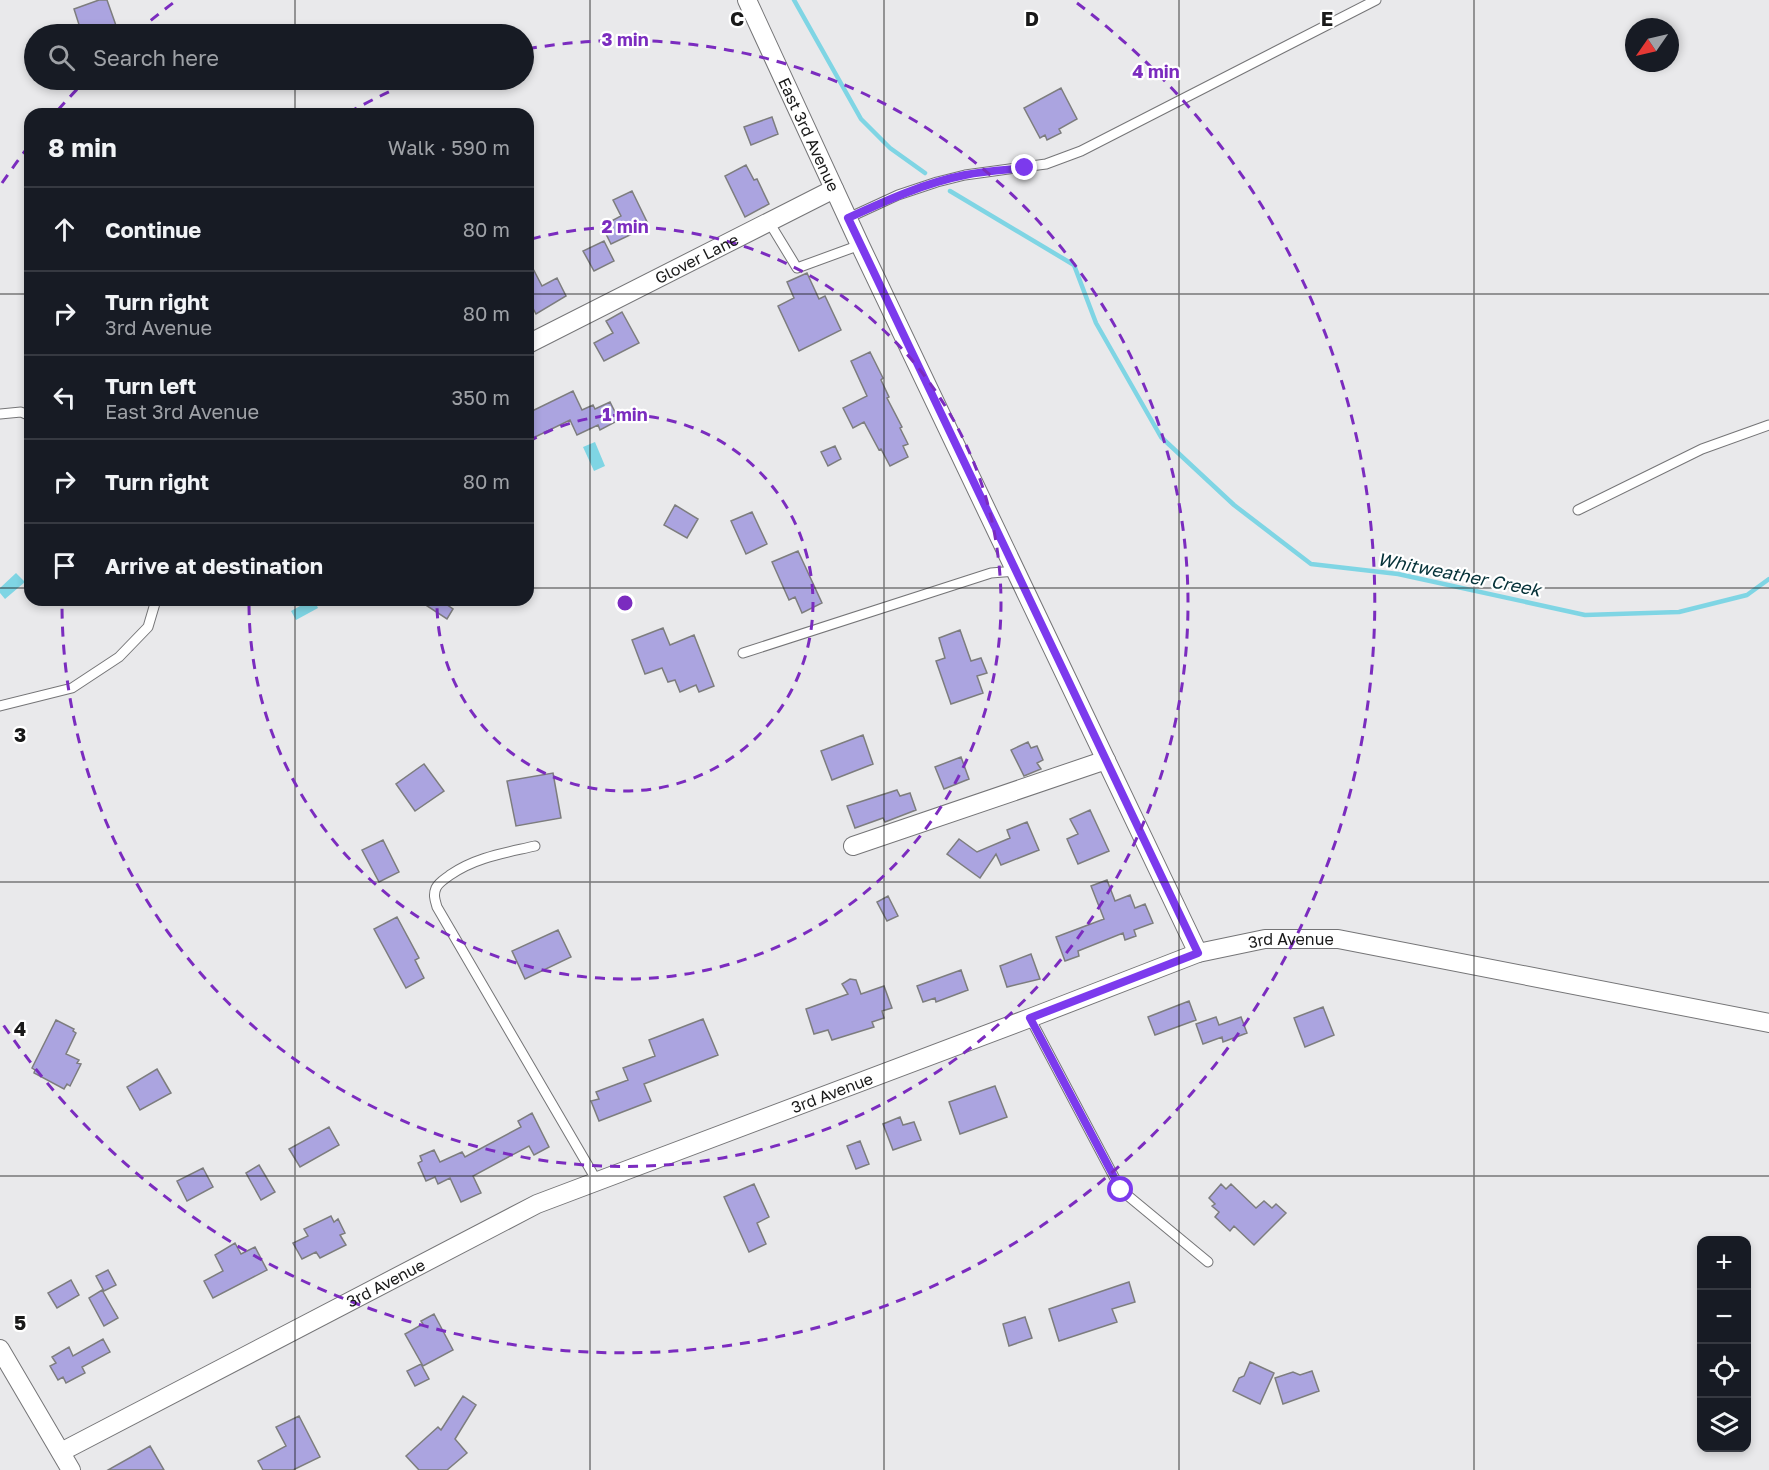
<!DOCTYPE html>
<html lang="en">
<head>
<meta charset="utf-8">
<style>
  body { margin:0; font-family:"Golos Text",sans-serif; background:#242831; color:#f1f3f6 }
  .controls { position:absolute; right:18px; bottom:18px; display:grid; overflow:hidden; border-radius:12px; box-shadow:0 3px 9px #0003 }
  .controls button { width:54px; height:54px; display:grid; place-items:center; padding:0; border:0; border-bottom:2px solid #363941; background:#171b24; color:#f1f3f6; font:30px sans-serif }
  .compass { position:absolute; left:1625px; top:18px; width:54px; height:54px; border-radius:50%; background:#171b24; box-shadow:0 3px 9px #0003; rotate:236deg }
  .stop { position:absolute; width:18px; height:18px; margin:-14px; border:4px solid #7c3aed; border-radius:50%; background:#fff }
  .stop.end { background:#7c3aed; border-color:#fff; box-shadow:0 2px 6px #0008 }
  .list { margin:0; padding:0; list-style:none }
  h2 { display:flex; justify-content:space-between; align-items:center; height:78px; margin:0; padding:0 24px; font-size:26px }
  h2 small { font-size:20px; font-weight:400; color:#9ea1a6 }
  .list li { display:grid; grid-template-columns:39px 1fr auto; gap:18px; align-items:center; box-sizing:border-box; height:84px; padding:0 24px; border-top:2px solid #363941 }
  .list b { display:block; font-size:22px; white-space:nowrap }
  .list p { margin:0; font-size:20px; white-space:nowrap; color:#9ea1a6 }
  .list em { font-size:20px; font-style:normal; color:#9ea1a6 }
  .icon { flex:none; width:33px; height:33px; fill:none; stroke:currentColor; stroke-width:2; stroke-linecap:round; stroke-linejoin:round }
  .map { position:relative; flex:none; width:1769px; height:1470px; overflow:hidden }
  .search { position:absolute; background:#171b24; box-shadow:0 3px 9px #0003; left:24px; top:24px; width:510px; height:66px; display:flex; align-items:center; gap:15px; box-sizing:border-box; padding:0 21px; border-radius:33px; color:#9ea1a6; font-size:22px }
  .panel { position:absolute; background:#171b24; box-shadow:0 3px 9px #0003; left:24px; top:108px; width:510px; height:498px; border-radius:18px }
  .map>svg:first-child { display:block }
  .water { fill:#7fd5e4 }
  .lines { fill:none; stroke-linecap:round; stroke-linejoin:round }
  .stream { stroke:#7fd5e4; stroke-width:4.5 }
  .building { fill:#aba4e0; stroke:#7d7d7e; stroke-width:1.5 }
  .service-casing { stroke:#757577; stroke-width:11 }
  .minor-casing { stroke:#757577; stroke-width:20 }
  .service { stroke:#fff; stroke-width:9 }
  .minor { stroke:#fff; stroke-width:18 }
  .route { stroke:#7c3aed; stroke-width:8 }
  .grid { fill:none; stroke:#191919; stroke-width:1.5; stroke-opacity:0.55 }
  .ring { fill:none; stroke:#7b2cbf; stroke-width:3; stroke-dasharray:10 8 }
  .labels { text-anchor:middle; stroke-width:4.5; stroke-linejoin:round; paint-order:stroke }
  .street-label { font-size:16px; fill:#191919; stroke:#fff }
  .water-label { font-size:18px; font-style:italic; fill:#063239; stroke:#fff }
  .grid-label { font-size:20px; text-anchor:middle; font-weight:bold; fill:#191919; stroke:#fff; stroke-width:4.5; stroke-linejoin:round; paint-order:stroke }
  .centre { fill:#7b2cbf; stroke:#fff; stroke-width:3 }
  .ring-label { font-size:18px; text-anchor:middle; font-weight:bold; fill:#7b2cbf; stroke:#fff; stroke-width:4.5; stroke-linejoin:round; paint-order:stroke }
</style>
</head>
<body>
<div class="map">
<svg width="1769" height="1470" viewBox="0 0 1769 1470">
  <rect width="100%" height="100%" fill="#e9e9eb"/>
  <!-- water -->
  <path class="water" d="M595,442l10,24 -11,5 -11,-24z
    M16,573l9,9 -20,17 -5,-6v-5z
    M311,600h3l4,8 -22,12 -5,-9z"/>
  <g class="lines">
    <!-- stream -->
    <path class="stream" d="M794,0l67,119 29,29 35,25
      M950,191l124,74 22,58 65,114 73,68 77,59 87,10 187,41 94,-3 68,-17 22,-16"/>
  </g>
  <!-- building -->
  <path class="building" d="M99,0h8l12,34h-37l-8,-25z
    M1061,88l16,31 -18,10 2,4 -14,7 -2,-5 -5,3 -16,-30z
    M772,117l6,17 -27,11 -7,-18z
    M746,165l8,15 3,-1 12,25 -24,13 -20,-41z
    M632,191l17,35 -38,18 -9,-18 19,-10 -8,-16z
    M604,241l10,20 -20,10 -11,-20z
    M528,259l14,27 15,-8 9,18 -30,18 -8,-15z
    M807,273l12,26 6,-3 16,34 -42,21 -21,-45 16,-8 -7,-16z
    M622,312l17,31 -35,18 -10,-18 19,-10 -7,-12z
    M870,352l13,26 -2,2 8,17 -2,1 15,29 -2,1 8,16 -5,2 5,11 -18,9 -9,-17 -2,1 -15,-28 -11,6 -10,-20 24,-12 -16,-35z
    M573,391l9,19 11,-5 2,4 15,-7 9,18 -19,10 -2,-5 -21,10 -7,-15 -37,18 -5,-10v-15z
    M835,446l6,13 -13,7 -7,-14z
    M675,505l23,14 -11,19 -23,-13z
    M752,512l15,32 -21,10 -15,-33z
    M798,551l24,52 -20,10 -7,-16 -6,3 -17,-38z
    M418,600h22l13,9 -6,10z
    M663,628l7,17 24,-10 20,51 -15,6 -3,-7 -16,7 -5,-12 -7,2 -6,-14 -17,6 -13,-34z
    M960,630l11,31 10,-3 6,15 -10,3 6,17 -32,11 -15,-43 9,-3 -6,-20z
    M863,735l10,29 -41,16 -11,-29z
    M1028,742l3,6 6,-2 6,14 -6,3 4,6 -17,7 -13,-26z
    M961,757l8,22 -25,10 -9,-22z
    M424,764l20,27 -29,20 -19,-27z
    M553,773l8,45 -45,8 -9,-45z
    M897,790l3,6 10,-3 6,17 -31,12 -2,-4 -28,10 -8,-22z
    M1090,810l19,41 -31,13 -11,-25 11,-5 -8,-15z
    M1027,822l12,28 -38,15 -5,-11 -16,24 -33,-24 12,-15 18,13 33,-14 -3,-8z
    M383,840l16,32 -20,10 -17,-32z
    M1107,880l8,21 15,-6 5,13 10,-4 8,19 -19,7 2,6 -11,4 -2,-7 -45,18 1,5 -14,5 -9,-24 48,-18 -13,-33z
    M888,896l10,20 -11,5 -10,-19z
    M397,917l22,41 -4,2 9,18 -18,10 -32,-59z
    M558,930l13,27 -46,22 -13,-28z
    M1031,954l9,25 -33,8 -7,-21z
    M961,970l7,20 -32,12 -1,-4 -12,4 -6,-16z
    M850,979l6,1 5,14 23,-8 8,22 -10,3 2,7 -12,4 2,5 -42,13 -4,-10 -14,4 -8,-25 42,-15 -6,-10z
    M1189,1001l7,19 -41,15 -7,-18z
    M1323,1007l11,28 -29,12 -11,-29z
    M1216,1017l3,8 22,-8 6,16 -24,9 -1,-5 -19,7 -7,-20z
    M703,1019l15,36 -74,29 7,17 -52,20 -8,-20 8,-2 -3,-7 32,-12 -5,-12 32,-12 -6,-16z
    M56,1020l18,9 -1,2 3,2 -10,21 13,6 -2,3 4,1 -11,22 -3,-2 -3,5 -30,-16 1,-3 -3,-2z
    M157,1069l14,24 -31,17 -13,-23z
    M995,1086l12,31 -47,17 -11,-32z
    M532,1113l17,34 -15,8 -5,-9 -56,30 8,17 -20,9 -11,-24 -12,6 -3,-7 -9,4 -8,-18 4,-2 -2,-5 14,-6 6,12 22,-10 3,5 56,-30 -3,-6z
    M900,1117l3,8 11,-3 7,18 -28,10 -10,-26z
    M329,1127l10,18 -39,22 -11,-18z
    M860,1141l9,23 -13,5 -9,-23z
    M259,1165l16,27 -14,8 -15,-27z
    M203,1168l10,19 -26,14 -10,-20z
    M754,1184l15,33 -12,6 9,21 -17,8 -25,-55z
    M1221,1184l5,5 5,-5 25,24 8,-7 8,7 4,-4 10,9 -32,32 -20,-19 -4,5 -15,-14 4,-5 -7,-6 3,-2 -6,-6z
    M331,1216l3,6 4,-3 7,14 -5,2 6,10 -26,13 -4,-6 -14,7 -9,-16 15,-7 -4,-7z
    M235,1243l6,11 14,-7 12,23 -54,28 -9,-17 19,-10 -8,-16z
    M108,1270l8,15 -12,6 -8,-15z
    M71,1280l8,15 -22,13 -9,-15z
    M1129,1282l6,20 -23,7 5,13 -58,19 -10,-32z
    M102,1290l16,28 -14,8 -15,-28z
    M434,1314l19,36 -30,16 -18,-32 18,-10 -2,-3z
    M1025,1317l7,21 -23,8 -6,-22z
    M103,1339l7,13 -28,15 3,6 -19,10 -3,-6 -5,3 -8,-14 6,-3 -4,-6 17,-10 4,9z
    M1250,1362l24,11 -14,31 -27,-13 6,-13 5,-2z
    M421,1364l8,15 -14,7 -8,-15z
    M1312,1371l7,20 -36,13 -8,-26 18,-6 7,3z
    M463,1396l13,9 -21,34 12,14 -20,17h-28l-13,-14 32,-29 3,3z
    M299,1416l21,41 -27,13h-30l-5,-9 28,-15 -10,-19z
    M150,1446l14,24h-56l25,-14z"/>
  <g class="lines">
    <defs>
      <path id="service" d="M848,218l50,-23 39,-13 28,-7 81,-11 35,-13 295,-151
        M769,222l28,46 63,-23
        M0,414l21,-2 9,4
        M1578,510l124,-61 67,-24
        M743,653l248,-80 25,-2
        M0,706l72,-18 47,-31 29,-30 8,-27
        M535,846c-30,7 -59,11 -85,29 -5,4 -11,7 -14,13 -3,7 -1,12 1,19l160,274
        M1030,1018l91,172 87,72"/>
      <g id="minor">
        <path id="s1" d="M747,0l113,245 338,708"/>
        <path id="s2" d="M528,344l306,-155"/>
        <path d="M853,846l253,-86"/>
        <path d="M0,1349l71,121"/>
        <path id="s3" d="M61,1452l476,-248 493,-186 168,-65 67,-14h73l431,84"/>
      </g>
    </defs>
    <!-- service casing -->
    <use href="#service" class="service-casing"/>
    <!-- minor casing -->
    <use href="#minor" class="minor-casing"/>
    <!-- service -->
    <use href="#service" class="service"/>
    <!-- minor -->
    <use href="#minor" class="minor"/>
  </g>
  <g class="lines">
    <!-- route -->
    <path class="route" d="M1025,168c-20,2 -40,3 -60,7 -41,8 -80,26 -117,43l350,735 -168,65 91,172"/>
  </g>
  <!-- grid -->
  <path class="grid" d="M295,0v34M590,0v1470M884,0v1470M1179,0v1470M1474,0v1470M295,80v34M0,294h30M528,294h1241M0,588h30M528,588h1241M295,600v870M0,882h1769M0,1176h1769"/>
  <!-- distance rings -->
  <g class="ring">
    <path d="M528 442A188 188 0 1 1 437 601"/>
    <path d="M531 239A376 376 0 1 1 249 603"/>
    <path d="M348 113A563 563 0 0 1 414 81M527 49A563 563 0 1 1 62 603"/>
    <path d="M2 183A751 751 0 0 1 29 146M58 110A751 751 0 0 1 85 81M137 32A751 751 0 0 1 173 3M1077 3A751 751 0 1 1 2 1023"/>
  </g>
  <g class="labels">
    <!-- street labels -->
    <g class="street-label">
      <text dy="6" stroke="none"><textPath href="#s1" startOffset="148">East 3rd Avenue</textPath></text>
      <text dy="6" stroke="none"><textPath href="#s2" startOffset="189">Glover Lane</textPath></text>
      <text dy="6" stroke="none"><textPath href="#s3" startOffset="1338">3rd Avenue</textPath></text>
      <text dy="6" stroke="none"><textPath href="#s3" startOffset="852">3rd Avenue</textPath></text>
      <text dy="6" stroke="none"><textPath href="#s3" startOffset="366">3rd Avenue</textPath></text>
    </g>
    <!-- water labels -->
    <g class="water-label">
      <text transform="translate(1459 575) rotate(11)" y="6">Whitweather Creek</text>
    </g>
  </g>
  <g class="grid-label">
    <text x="737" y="26">C</text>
    <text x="1032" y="26">D</text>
    <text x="1327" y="26">E</text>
    <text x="20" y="742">3</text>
    <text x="20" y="1036">4</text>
    <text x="20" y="1330">5</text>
  </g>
  <circle cx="625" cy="603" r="9" class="centre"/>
  <g class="ring-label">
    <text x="625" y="46">3 min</text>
    <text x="1156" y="78">4 min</text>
    <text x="625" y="233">2 min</text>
    <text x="625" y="421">1 min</text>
  </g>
</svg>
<div class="controls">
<button>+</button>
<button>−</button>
<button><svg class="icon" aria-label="locate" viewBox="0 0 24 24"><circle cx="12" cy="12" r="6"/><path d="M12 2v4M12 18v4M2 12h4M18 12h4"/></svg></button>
<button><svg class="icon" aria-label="layers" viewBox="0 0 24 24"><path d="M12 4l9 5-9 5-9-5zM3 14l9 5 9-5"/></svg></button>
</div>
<svg class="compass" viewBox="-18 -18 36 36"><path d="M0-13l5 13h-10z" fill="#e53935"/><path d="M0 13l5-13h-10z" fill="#9ea1a6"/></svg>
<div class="stop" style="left:1121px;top:1190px"></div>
<div class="stop end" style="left:1025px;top:168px"></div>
<div class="search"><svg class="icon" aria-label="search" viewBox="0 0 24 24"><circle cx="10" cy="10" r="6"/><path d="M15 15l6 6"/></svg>Search here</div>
<section class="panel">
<h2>8 min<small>Walk · 590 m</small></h2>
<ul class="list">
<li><svg class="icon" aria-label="ahead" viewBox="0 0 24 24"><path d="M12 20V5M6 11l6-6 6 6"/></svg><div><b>Continue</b></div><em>80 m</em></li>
<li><svg class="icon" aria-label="right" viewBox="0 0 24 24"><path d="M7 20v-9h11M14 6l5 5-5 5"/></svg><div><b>Turn right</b><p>3rd Avenue</p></div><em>80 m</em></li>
<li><svg class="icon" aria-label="left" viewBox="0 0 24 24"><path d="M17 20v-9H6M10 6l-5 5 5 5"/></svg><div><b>Turn left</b><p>East 3rd Avenue</p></div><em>350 m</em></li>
<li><svg class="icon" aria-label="right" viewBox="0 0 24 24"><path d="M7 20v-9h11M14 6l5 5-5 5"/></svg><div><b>Turn right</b></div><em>80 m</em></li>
<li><svg class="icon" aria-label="arrive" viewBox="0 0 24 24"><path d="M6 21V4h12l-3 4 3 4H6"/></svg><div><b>Arrive at destination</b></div></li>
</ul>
</section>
</div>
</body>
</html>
